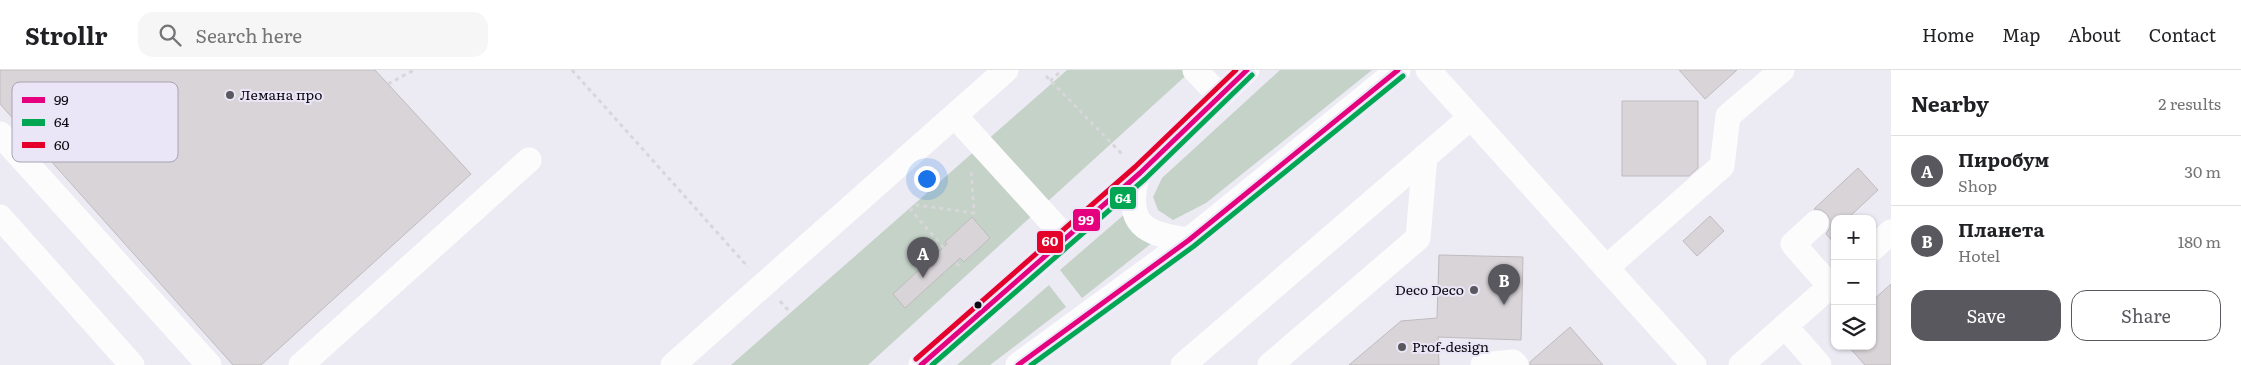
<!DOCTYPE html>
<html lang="en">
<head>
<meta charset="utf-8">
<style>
  body { margin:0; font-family:Literata,serif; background:#f6f6f6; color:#202124 }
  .controls { position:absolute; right:15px; bottom:15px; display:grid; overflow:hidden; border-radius:10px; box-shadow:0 1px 4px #0004 }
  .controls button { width:45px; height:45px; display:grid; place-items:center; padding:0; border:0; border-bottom:1px solid #e0e0e0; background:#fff; color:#202124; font:25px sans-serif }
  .you { position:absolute; left:926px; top:108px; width:18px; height:18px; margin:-12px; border:4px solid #fff; border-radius:50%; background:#1a73e8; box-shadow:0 0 0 8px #1a73e833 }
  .badge { display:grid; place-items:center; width:32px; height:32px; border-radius:50%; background:#5a585f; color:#fff; font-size:16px; font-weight:700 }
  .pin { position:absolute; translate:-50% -41px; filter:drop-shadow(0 1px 2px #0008) }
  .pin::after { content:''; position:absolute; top:26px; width:18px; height:15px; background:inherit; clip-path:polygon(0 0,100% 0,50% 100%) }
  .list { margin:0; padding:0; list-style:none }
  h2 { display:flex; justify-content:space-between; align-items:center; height:65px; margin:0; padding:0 20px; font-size:21px }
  h2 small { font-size:16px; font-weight:400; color:#757577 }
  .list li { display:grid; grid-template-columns:32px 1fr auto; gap:15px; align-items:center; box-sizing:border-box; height:70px; padding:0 20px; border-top:1px solid #e0e0e0 }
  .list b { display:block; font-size:19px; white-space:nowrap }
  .list p { margin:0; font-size:16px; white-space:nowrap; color:#757577 }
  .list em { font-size:16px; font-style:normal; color:#757577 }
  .actions { display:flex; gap:10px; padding:15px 20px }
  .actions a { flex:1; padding:11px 0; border:1px solid #5a585f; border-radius:15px; text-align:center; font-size:18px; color:#5a585f }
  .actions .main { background:#5a585f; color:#fff }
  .icon { flex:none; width:28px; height:28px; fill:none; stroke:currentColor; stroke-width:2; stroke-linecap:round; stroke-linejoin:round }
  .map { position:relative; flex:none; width:1891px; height:295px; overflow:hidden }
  header { display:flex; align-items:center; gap:30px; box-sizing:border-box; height:70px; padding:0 25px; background:#fff; border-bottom:1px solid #e0e0e0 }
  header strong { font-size:24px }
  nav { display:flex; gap:28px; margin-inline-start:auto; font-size:18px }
  .search { width:350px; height:45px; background:#f6f6f6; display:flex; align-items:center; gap:12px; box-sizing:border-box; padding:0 18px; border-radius:15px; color:#757577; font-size:19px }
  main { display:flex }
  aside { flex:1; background:#fff }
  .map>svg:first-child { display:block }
  .green { fill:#c4d2c8 }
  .building { fill:#d9d4d8; stroke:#bfbbbe }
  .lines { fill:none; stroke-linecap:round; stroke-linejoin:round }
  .path { stroke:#d7d6d9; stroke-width:3; stroke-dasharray:4 4; stroke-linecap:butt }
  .minor { stroke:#fcfcfd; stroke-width:25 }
  .bus-1-casing { stroke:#eae6f7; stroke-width:9 }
  .bus-2-casing { stroke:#eae6f7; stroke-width:9 }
  .bus-3-casing { stroke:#eae6f7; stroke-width:9 }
  .bus-1 { stroke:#e5007d; stroke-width:5 }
  .bus-2 { stroke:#00a651; stroke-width:5 }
  .bus-3 { stroke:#e4002b; stroke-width:5 }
  .poi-dot { fill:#5a585f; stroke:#eae6f7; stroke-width:2 }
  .bus-dot { fill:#0c0a10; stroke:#eae6f7; stroke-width:2 }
  .labels { text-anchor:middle; stroke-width:4; stroke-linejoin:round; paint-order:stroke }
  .poi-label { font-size:14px; fill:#0c0a10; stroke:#eae6f7; text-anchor:start }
  .key { fill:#eae6f7; stroke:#a7a4b2; stroke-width:1 }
  .key-label { font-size:14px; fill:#0c0a10 }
  .line-badge { stroke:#eae6f7; stroke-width:2 }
  .badge-label { font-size:14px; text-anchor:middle; font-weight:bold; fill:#fff }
</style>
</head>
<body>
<header>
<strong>Strollr</strong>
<div class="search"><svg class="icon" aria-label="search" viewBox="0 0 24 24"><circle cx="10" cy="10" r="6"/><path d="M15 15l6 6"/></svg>Search here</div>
<nav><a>Home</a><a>Map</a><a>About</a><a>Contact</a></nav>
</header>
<main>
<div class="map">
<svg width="1891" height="295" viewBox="0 0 1891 295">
  <rect width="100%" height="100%" fill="#eceaf3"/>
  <!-- green -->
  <path class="green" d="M1067,0h125l-324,295h-137z
    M1280,0h92l-166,133 -33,17 -15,-10 -5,-13 9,-19z
    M1126,143l26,30 -70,55 -22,-28z
    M1049,215l17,22 -76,58h-33z"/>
  <!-- building -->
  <path class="building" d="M0,0h375l96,104 -210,191h-28l-233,-261z
    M1679,0h58l-32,29z
    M1622,31h76v67l-9,8h-67z
    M1858,98l20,22 -31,29h-12v25l-9,-10 4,-7v-7l-3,-6 -6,-4 -7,-1z
    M1710,146l14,15 -27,25 -14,-15z
    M972,147l18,21 -26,24 -4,-4 -55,50 -12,-14 54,-50 -2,-2z
    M1439,185l84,2 -2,83 -83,-3 1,28h-90l52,-44 36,-3z
    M1891,214v81h-26l-17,-19h24v-45z
    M1570,257l33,38h-73v-3z"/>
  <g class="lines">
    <!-- path -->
    <path class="path" d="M572,0l176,197
      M1046,6l78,80
      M1050,11l12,-11
      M388,14l26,-14
      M959,196l-48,-56 6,-5 57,8 -3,-44
      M780,231l8,9"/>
    <!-- minor -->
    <path class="minor" d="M1195,0l24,25
      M1428,0l266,295
      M955,46l111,122
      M0,64l209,231
      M1137,106c-12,49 7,58 52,64
      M0,147l132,148
      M1816,153l-23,21 37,42
      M1872,179l19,-17
      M1606,198l116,-102 6,-50 54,-46
      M1785,256l34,39
      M301,295l228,-205
      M673,295l333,-295
      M921,295l219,-192 107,-103
      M1018,295l171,-125 209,-170
      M1183,295l287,-247
      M1270,295l148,-127 7,-82
      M1483,295l30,-3 3,3
      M1741,295l94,-83"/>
    <defs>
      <path id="bus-1" d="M921,295l219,-192 107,-103
        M1018,295l171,-125 209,-170"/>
      <path id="bus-2" d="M932,295l213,-186 107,-104
        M1031,295l163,-119 209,-170"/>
      <path id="bus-3" d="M916,289l219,-192 101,-97"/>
    </defs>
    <!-- bus-1 casing -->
    <use href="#bus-1" class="bus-1-casing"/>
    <!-- bus-2 casing -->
    <use href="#bus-2" class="bus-2-casing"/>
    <!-- bus-3 casing -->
    <use href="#bus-3" class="bus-3-casing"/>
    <!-- bus-1 -->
    <use href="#bus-1" class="bus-1"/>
    <!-- bus-2 -->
    <use href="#bus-2" class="bus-2"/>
    <!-- bus-3 -->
    <use href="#bus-3" class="bus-3"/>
  </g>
  <!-- markers -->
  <g class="poi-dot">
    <circle cx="230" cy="25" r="5"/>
    <circle cx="1474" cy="220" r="5"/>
    <circle cx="1402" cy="277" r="5"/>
  </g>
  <circle class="bus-dot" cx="978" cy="235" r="4.5"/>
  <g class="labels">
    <!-- poi labels -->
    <g class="poi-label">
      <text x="240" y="30">Лемана про</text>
      <text x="1464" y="225" text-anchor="end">Deco Deco</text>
      <text x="1412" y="282">Prof-design</text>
    </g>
  </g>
  <!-- legend -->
  <rect x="12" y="12" width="166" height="80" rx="8" class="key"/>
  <rect x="22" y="27" width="23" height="6" fill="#e5007d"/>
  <rect x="22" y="49" width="23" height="7" fill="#00a651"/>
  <rect x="22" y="72" width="23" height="6" fill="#e4002b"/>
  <g class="key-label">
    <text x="54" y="35">99</text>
    <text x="54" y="57">64</text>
    <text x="54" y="80">60</text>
  </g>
  <g class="line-badge">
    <rect x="1109" y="116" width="28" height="24" rx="5" fill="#00a651"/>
    <rect x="1072" y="138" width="29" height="24" rx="5" fill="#e5007d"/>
    <rect x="1036" y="160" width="28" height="24" rx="5" fill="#e4002b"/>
  </g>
  <g class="badge-label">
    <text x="1123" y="133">64</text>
    <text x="1086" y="155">99</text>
    <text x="1050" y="176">60</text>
  </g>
</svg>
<div class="controls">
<button>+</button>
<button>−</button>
<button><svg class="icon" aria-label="layers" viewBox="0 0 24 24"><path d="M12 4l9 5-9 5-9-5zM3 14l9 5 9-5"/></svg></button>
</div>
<div class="you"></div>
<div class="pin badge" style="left:923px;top:208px">A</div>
<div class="pin badge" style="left:1504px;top:235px">B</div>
</div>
<aside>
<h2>Nearby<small>2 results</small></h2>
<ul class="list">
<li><span class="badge">A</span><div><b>Пиробум</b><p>Shop</p></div><em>30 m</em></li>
<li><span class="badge">B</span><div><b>Планета</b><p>Hotel</p></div><em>180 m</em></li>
</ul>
<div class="actions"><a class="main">Save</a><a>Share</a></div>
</aside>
</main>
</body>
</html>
